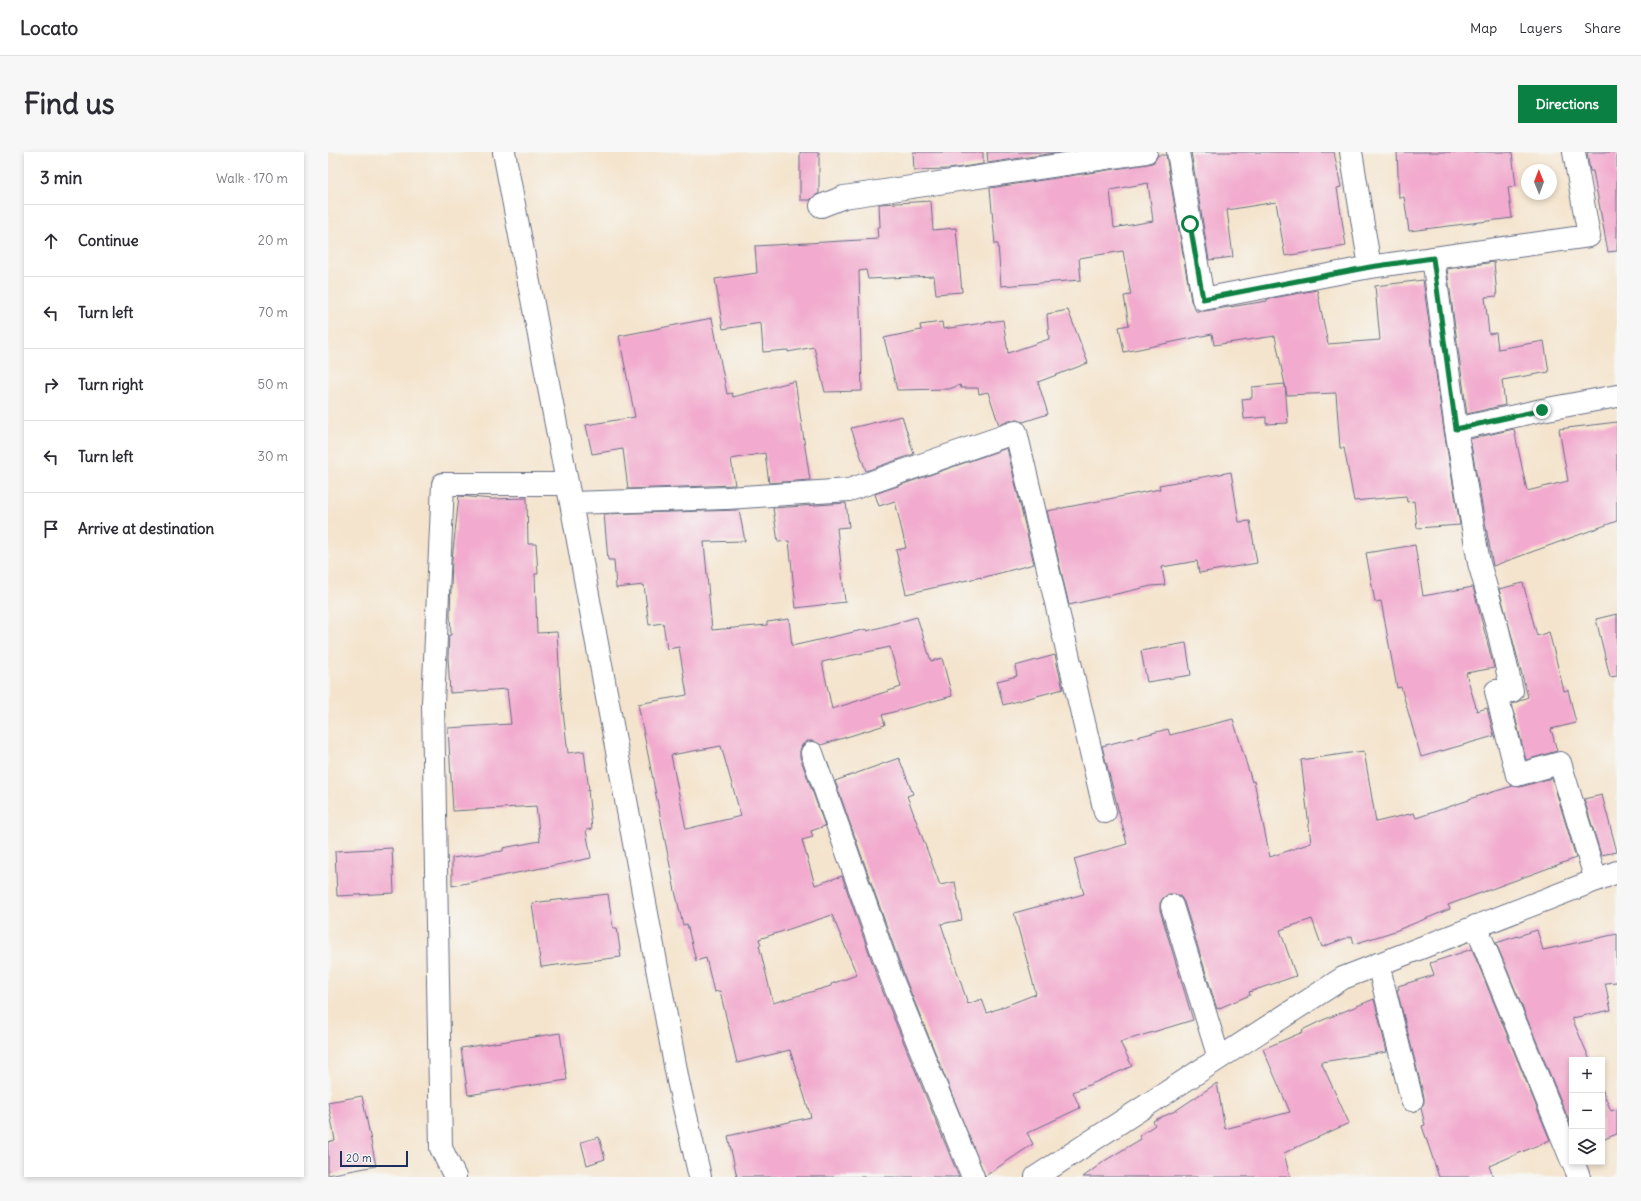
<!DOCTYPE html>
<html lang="en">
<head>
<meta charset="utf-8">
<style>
  body { margin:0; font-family:Delius,sans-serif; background:#f7f7f7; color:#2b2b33 }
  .controls { position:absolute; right:12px; bottom:12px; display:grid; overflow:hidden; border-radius:0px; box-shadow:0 2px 6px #0003 }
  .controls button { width:36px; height:36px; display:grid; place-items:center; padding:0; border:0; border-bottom:1px solid #e1e1e2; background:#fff; color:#2b2b33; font:20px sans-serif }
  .compass { position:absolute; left:1193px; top:12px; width:36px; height:36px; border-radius:50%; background:#fff; box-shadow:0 2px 6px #0003; rotate:359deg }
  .scale { position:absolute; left:12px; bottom:10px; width:68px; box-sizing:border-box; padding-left:4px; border:2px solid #1b2f5e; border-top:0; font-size:11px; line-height:14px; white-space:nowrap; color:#1b2f5e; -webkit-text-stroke:3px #f6f6f2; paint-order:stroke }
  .stop { position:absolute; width:12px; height:12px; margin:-9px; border:3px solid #0b8043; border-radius:50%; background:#fff }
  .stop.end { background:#0b8043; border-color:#fff; box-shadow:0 1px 4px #0008 }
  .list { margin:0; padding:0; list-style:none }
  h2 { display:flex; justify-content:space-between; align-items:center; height:52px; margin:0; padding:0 16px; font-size:17px }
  h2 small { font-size:13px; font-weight:400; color:#7c7c81 }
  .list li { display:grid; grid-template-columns:26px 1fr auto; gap:12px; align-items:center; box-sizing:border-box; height:72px; padding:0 16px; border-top:1px solid #e1e1e2 }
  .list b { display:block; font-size:15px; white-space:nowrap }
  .list em { font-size:13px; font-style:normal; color:#7c7c81 }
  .icon { flex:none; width:22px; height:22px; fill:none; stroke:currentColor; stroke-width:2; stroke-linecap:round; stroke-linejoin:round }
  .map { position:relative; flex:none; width:1289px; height:1025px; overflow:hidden; border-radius:0px }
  header { display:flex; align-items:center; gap:24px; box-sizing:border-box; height:56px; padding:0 20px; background:#fff; border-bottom:1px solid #e1e1e2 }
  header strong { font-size:19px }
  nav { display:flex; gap:22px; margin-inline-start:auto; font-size:14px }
  .intro { display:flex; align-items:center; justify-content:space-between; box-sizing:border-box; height:96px; padding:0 24px }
  h1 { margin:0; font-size:28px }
  .button { padding:10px 18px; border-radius:0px; background:#0b8043; color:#fff; font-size:14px; font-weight:700 }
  main { display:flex; gap:24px; padding:0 24px }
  aside { flex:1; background:#fff; border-radius:0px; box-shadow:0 2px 6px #0003 }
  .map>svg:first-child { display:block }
  .building { fill:#f2abce; fill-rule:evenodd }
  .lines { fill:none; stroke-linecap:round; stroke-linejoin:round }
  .minor-casing { stroke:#676e85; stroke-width:24 }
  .tertiary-casing { stroke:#676e85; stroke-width:24 }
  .minor { stroke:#fff; stroke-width:22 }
  .tertiary { stroke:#fff; stroke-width:22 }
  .route { stroke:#0b8043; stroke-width:5 }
</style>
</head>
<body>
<header>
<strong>Locato</strong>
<nav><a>Map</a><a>Layers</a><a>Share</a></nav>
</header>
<div class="intro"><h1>Find us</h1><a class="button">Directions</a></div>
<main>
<aside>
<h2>3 min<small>Walk · 170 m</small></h2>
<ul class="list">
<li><svg class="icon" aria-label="ahead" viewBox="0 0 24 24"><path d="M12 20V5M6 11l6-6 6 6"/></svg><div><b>Continue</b></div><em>20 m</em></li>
<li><svg class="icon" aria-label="left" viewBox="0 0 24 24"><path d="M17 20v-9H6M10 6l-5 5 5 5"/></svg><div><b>Turn left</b></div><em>70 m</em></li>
<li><svg class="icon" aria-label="right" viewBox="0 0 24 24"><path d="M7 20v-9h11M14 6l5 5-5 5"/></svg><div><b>Turn right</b></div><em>50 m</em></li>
<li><svg class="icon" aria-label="left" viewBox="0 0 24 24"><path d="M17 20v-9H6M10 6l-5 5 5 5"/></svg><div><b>Turn left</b></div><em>30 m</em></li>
<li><svg class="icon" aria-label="arrive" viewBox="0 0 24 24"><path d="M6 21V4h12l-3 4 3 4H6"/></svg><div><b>Arrive at destination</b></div></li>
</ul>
</aside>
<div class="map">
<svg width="1289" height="1025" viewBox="0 0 1289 1025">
  <rect width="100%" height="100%" fill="#f6f6f2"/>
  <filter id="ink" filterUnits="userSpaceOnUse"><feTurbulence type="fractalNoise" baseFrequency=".025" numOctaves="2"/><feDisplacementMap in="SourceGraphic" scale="8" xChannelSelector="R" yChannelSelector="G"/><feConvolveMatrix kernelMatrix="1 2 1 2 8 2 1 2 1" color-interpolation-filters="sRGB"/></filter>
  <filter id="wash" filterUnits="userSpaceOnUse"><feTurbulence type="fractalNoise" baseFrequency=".012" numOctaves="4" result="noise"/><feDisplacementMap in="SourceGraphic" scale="16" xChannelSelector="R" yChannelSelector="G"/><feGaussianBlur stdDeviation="0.9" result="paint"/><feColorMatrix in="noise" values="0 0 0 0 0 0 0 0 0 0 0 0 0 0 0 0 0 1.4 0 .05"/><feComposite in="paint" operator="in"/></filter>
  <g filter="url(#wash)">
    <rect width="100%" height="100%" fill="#f4e4cd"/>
    <g id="blocks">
      <!-- building -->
      <path class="building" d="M472,0h19v41l-9,7h-10z
        M585,0h70v12l-34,5 -35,1z
        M659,0h74l-73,11z
        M863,0h143l7,35 -4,1 9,58 -61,10 -9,-54 -49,8 6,47 -24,3z
        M1069,0h115l4,34 -8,1 4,31 -103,13 -5,-34 -5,1z
        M1259,0h30v99l-9,1 -15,-81h-3z
        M830,3h8l25,146 5,10h9l62,-10v-2l50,-9 11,54 52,-4 -5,-54 48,-6 21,151 16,94 -43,3 -3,-27 -7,1 -1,-6 -52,5 -10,-53h-4l-4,-55 -49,2 -12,-59 -61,9 -2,-11 -88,18 -5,-25 10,-2 -5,-29 7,-1 -8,-44 -44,7 2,22 -80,6 -3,-42h-3l-5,-56 158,-24 6,-2zM820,31l5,38 -39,7 -4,-38z
        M603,49l2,29 23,-2 6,64 -26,2 -2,-18 -66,3 -2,-9 -7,1 3,120 -37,1 -11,-45 -26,5v-2l-25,2 -2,-29 -38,6 -8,-50 42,-6 -2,-27 123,-7 -1,-12h3l-1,-23z
        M1166,110l3,34 -12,1 4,37 7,-1 2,16 46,-8 5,31 -47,8 3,25 -38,9 -20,-145z
        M740,158l20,53 -50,19 10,32 -25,8 -5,-2h-6l-13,5 -11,-33 -9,2 -1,-6h-17l-1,-3 -11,4 -52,1 -13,-52 37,-8 -1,-5 22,-3 1,7 60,-9 5,33 41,-14 -2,-25z
        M384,166l15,76 5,-1 1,4 62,-16 15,99 -41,3 -4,-30 -34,6 4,26 -107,4 -5,-40 -31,5 -6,-29 49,-8 -16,-81z
        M957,232l3,39 -22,1v-7l-22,2 -2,-20 10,-1v-11z
        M574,264l12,38 -48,17 -15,-43z
        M1289,270v99l-124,45 -23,-127 44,-10 13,62 41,-10 -9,-52z
        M679,296l27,116 -53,14v-1l-75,17 -10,-44 10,-2 -11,-47 -16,5 -4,-12z
        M903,320l8,50 11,-1 7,42 -58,10 -2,-12 -35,6 3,18 -14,1 -82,19 -22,-94 113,-22 -1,-4z
        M131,344l33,3 35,-1 1,46h8l2,30h-3l2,59 20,-1 4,64 7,57 16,-2 5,39h-1l4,39 -6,1 5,28 -139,28v-28l51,-7v-3l37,-7 -4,-35 -83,5 -5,-83 63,-4 -4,-35 -57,4 -2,-36 1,-22h2l-1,-21 2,-54z
        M518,351l3,24 -12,1 8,74 -49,6 -7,-67 -11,1 -5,-34z
        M411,358l6,31 -41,1 8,88 55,-5v-3l22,-3 3,27 75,-17v2l50,-14 14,44 11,-3 10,38 -70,19 3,10 -64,20 -7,-4h-7l-5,4 -2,6v6l25,69 -14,5 2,6 -11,3 13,45 27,-9 39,111 78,190h-222l-9,-41 83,-19 -21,-67 -53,13 -17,-72 -6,1 -8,-34 -10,3 -9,-37 -4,1 -8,-34 -37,-187 49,-9 -8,-48 -12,2 -4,-26 -14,2 -5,-40 -28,3 -2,-28h-6l-4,-46zM562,495l11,40 -69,22 -10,-47zM393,594l20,70 -55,13 -15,-74zM504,763l25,60 -26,9v2l-58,17 -14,-58h2l-2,-6z
        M1087,393l8,51 50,-9 21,81 -28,5 11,38 10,-3 7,28 -73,21 -20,-70 -4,1 -16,-87 -6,1 -9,-49z
        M1195,431l14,53 12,-4 15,59 4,-1 8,33 -25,6 6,22 -31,9 -14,-56 16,-7 -29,-108z
        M1289,462v62l-7,1 -14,-58z
        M858,491l5,32 -44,7 -6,-31z
        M727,503l8,34 -60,16 -6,-24 20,-5 -2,-10z
        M905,567l19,63 2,-1 16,76 41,-14 -10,-83 63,-9 12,71 38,-9 2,5 53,-18v-1l44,-13 7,1 32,-9 24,80 -128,47 2,4 -55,22 -41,13 -2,-8 -30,11 -10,-28 -32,11 16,46 -47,16 1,3 -33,14 -33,-107 -3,-5 -6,-3h-7l-5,4 -3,5v7l33,110 -73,22 12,24 -59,26 7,16 -53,25 6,11 -48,32 -80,-198 -70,-197 64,-23 14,36 -6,2 33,89 15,-3 7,38 -21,4 27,80 14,-5 5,14 49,-19 -22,-81 70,-19 -10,-35 53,-15 -25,-98 66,-17 2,6z
        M1274,643l15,57 -16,3 -17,-56z
        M64,696l2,45 -57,3 -2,-45z
        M280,742l5,34h4l4,29 -80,10 -9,-64z
        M1209,778l6,20 74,-16v48l-12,1 6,27 -39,8 18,42h-18v68l-76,-185z
        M1144,797l78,191 -61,26 4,11h-54l-17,-51 3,-1 -4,-17 3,-5v-6l-27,-107 2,-1 -1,-3 36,-11 -4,-12z
        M1046,847l13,53 -66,10 28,61 -65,30 6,24h-207l23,-17 35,-21 -2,-3 16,-11 -2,-4 22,-10 42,-28 8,46 65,-17 -27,-63 40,-17 -1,-2 21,-10z
        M232,881l7,47 -99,15 -7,-47z
        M1274,937l9,22 6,-2v25l-15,6z
        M34,944l14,70 -48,9v-33l7,-2 -7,-38z
        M271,985l6,22 -18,6 -6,-23z"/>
    </g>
  </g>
  <g filter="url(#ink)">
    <use href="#blocks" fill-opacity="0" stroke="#676e85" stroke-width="1"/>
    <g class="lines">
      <defs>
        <path id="minor" d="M176,0l67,351 107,578 22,96
          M850,0l25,147 167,-32 219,-31 -15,-84
          M1023,0l19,115
          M493,54l23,-9 302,-45
          M1105,106l23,171 23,134 19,67 14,61h-16l21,84 43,-12 36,117
          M1128,277l86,-19 75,-14
          M243,351l156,-5 122,-8 167,-58 89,380
          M484,601l81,229 80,195
          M844,754l47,152
          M1148,774l96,235
          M1050,812l34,136
          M1245,1010l6,15
          M127,1025l-14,-29 -8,-445 10,-219h124"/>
        <path id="tertiary" d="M708,1025l307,-199 274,-106"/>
      </defs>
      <!-- minor casing -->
      <use href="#minor" class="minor-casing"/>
      <!-- tertiary casing -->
      <use href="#tertiary" class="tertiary-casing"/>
      <!-- minor -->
      <use href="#minor" class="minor"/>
      <!-- tertiary -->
      <use href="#tertiary" class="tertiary"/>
    </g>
  </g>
  <g class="lines" filter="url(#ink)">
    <!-- route -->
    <path class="route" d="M862,72l13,75 167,-32 63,-9 23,171 86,-19"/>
  </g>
</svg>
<div class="controls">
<button>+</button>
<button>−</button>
<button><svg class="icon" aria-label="layers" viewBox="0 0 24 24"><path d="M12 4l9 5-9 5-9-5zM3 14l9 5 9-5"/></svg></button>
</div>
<svg class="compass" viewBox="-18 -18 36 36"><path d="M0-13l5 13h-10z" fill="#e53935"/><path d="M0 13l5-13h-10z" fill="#7c7c81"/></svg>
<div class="scale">20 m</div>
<div class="stop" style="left:862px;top:72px"></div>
<div class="stop end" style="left:1214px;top:258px"></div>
</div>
</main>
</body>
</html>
